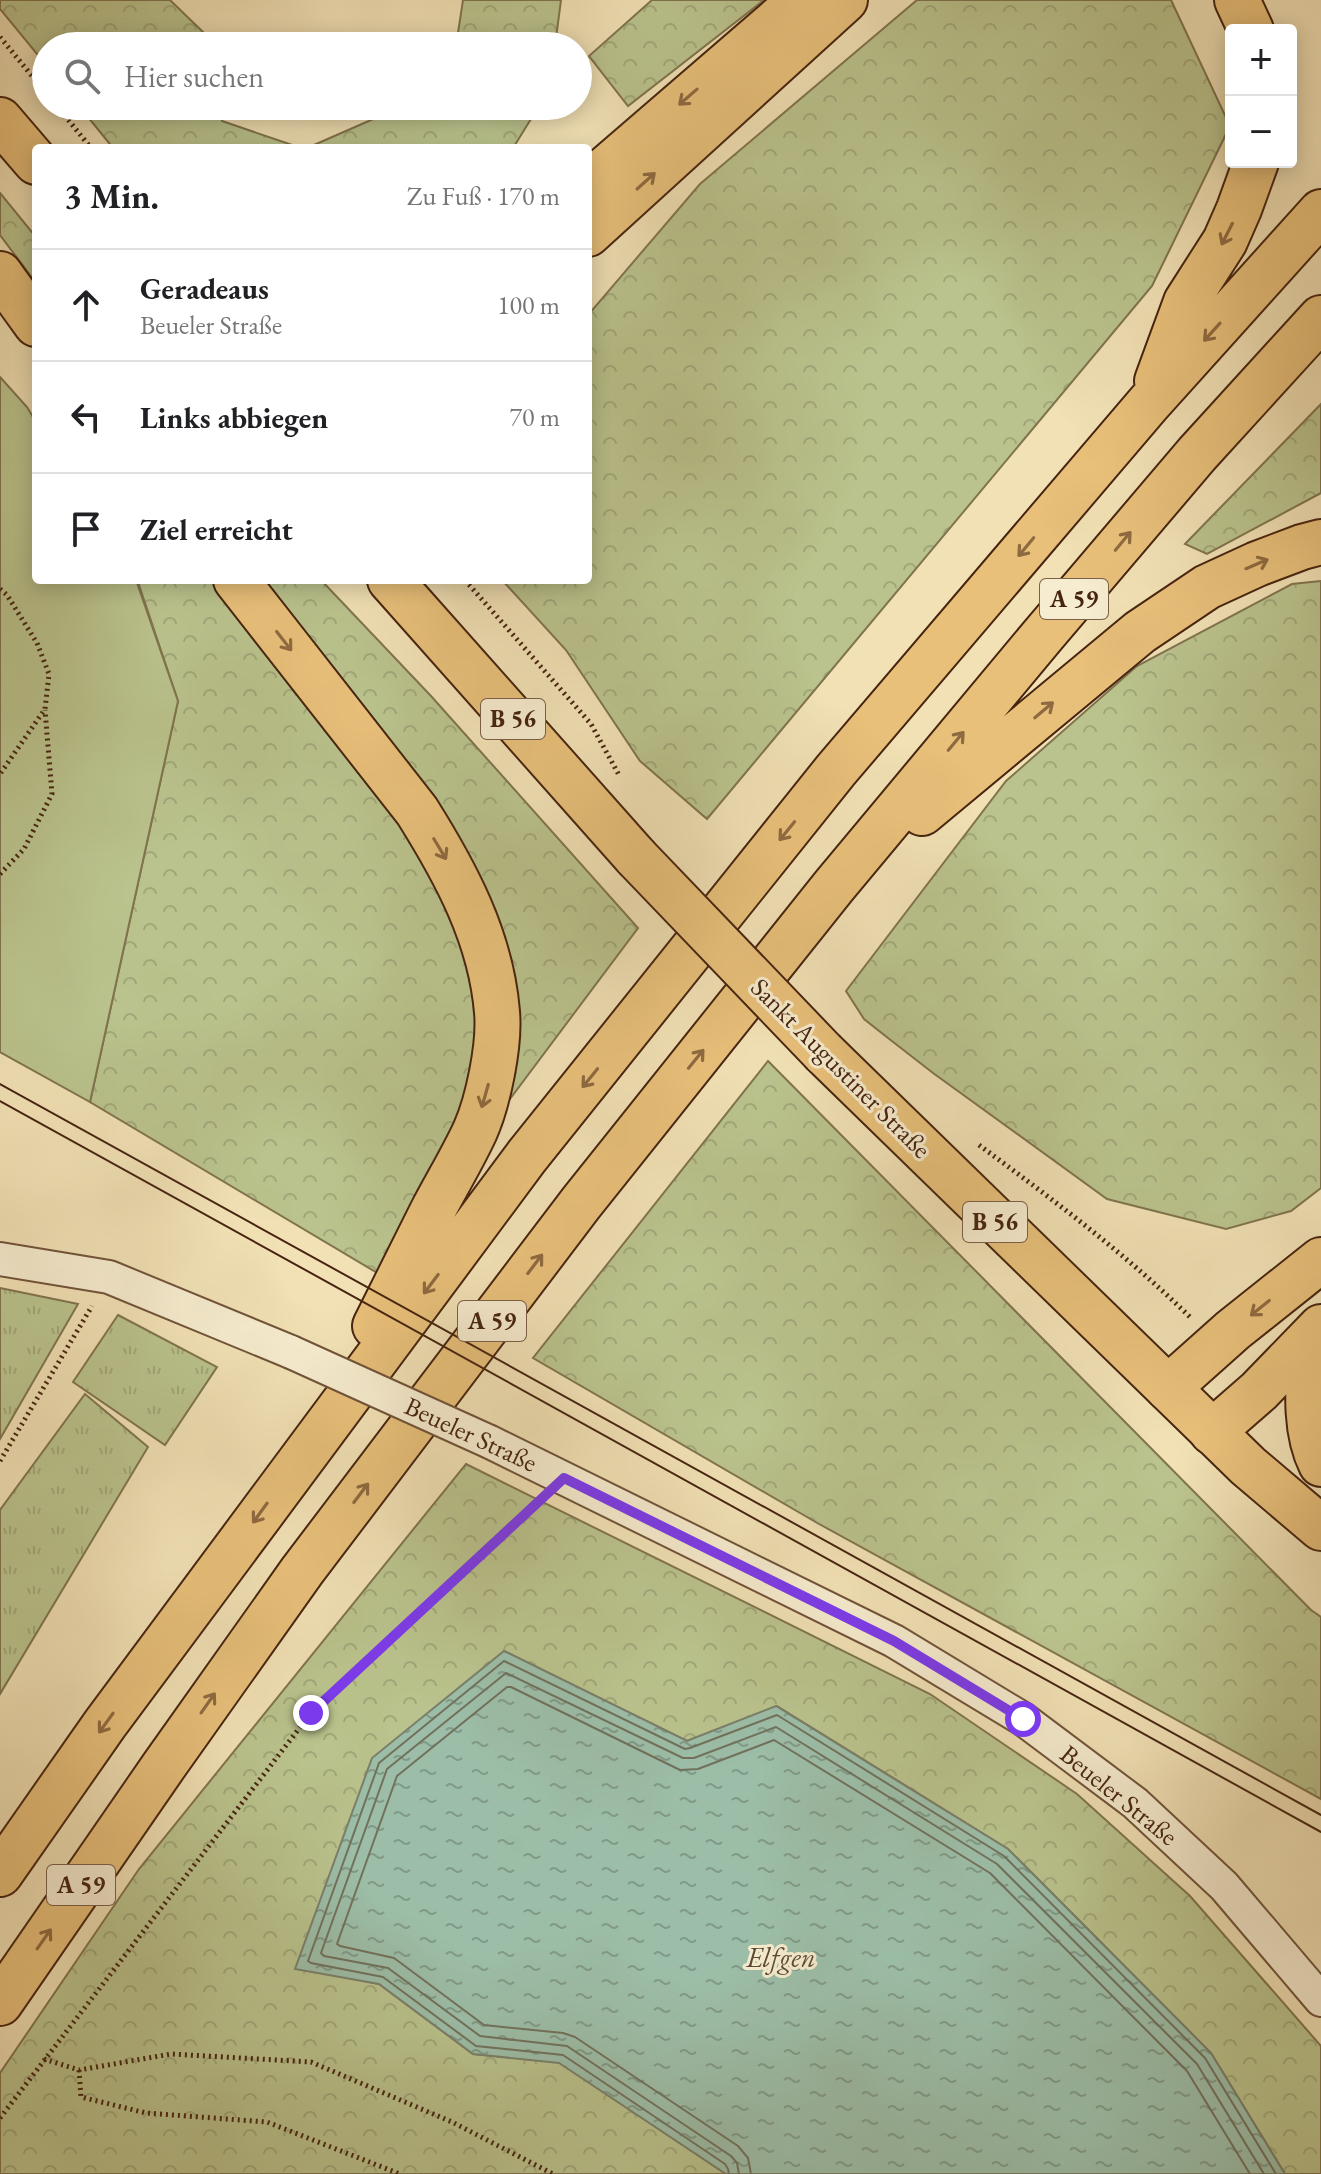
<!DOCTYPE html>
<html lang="de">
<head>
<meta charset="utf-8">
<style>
  body { margin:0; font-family:"EB Garamond",serif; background:#f6f6f6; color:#202124 }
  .controls { position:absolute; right:24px; top:24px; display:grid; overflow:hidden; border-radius:8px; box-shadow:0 4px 20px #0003 }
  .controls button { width:72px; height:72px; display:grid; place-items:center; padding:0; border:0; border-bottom:2px solid #e0e0e0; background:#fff; color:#202124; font:40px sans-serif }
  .stop { position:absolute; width:24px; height:24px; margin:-18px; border:6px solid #7c3aed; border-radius:50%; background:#fff }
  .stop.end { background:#7c3aed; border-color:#fff; box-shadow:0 2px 8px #0008 }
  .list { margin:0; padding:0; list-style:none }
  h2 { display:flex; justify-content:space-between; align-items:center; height:104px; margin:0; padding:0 32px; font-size:34px }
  h2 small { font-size:26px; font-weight:400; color:#757577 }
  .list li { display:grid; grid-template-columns:52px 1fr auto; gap:24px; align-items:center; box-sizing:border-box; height:112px; padding:0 32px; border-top:2px solid #e0e0e0 }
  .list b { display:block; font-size:30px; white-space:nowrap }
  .list p { margin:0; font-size:26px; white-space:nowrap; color:#757577 }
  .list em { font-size:26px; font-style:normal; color:#757577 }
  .icon { flex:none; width:44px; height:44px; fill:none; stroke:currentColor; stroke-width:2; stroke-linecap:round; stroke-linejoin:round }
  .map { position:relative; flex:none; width:1321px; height:2174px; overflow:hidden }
  .search { position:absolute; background:#fff; box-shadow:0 4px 20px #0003; left:32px; top:32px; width:560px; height:88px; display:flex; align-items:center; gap:20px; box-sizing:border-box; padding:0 28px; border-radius:44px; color:#757577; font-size:30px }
  .panel { position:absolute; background:#fff; box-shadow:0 4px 20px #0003; left:32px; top:144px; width:560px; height:440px; border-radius:8px }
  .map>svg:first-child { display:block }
  .grass { fill:url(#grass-tufts); stroke:#80744e; stroke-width:2 }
  .forest { fill:url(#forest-crowns); stroke:#80744e; stroke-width:2 }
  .park { fill:#bac38d; stroke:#80744e; stroke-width:2 }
  .water { fill:url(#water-ripples); stroke:#7a806b; stroke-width:2 }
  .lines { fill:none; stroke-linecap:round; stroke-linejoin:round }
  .shore { stroke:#71715c; stroke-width:2 }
  .minor-casing { stroke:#715339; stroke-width:36 }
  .primary-casing { stroke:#462410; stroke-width:48 }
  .motorway-casing { stroke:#462410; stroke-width:48 }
  .path { stroke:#462410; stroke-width:5; stroke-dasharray:2 4; stroke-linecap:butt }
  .minor { stroke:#f6eccf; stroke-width:32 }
  .primary { stroke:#e8c07a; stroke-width:44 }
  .motorway { stroke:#e8c07a; stroke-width:44 }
  .tram { stroke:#462410; stroke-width:2 }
  .minor-bridge-casing { stroke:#715339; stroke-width:36; stroke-linecap:butt }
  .primary-bridge-casing { stroke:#462410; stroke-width:48; stroke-linecap:butt }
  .minor-bridge { stroke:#f6eccf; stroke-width:32 }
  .primary-bridge { stroke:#e8c07a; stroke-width:44 }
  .oneway { stroke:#8f6a40 }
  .route { stroke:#7c3aed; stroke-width:10 }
  .labels { text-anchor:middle; stroke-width:6; stroke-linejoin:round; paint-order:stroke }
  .shield { fill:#f6eccf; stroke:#7b6049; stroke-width:2 }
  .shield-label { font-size:24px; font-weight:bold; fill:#462410 }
  .street-label { font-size:26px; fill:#462410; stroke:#f6eccf }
  .water-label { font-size:28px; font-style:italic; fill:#5c4a36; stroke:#f6eccf }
</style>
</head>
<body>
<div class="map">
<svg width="1321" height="2174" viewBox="0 0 1321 2174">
  <defs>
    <pattern id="grass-tufts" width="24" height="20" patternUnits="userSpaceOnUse" patternTransform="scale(2)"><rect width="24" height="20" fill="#bac38d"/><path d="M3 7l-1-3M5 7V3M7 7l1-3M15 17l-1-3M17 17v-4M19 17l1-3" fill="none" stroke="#a1a779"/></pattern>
    <pattern id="forest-crowns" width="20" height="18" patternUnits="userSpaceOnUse" patternTransform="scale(2)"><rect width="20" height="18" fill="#bac38d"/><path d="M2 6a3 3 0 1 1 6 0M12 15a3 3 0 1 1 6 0" fill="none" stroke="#a1a779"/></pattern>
    <pattern id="water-ripples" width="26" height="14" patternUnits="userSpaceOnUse" patternTransform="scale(2)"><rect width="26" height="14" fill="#9cbea8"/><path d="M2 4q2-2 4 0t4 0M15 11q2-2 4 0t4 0" fill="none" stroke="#819a87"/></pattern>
  </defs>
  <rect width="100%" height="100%" fill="#f1e1b5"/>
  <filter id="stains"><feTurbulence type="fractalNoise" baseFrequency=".0025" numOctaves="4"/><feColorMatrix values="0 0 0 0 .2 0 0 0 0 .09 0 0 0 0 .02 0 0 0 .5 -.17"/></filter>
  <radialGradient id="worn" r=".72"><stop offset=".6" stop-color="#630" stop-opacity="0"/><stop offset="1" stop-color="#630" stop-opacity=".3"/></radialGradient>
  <!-- grass -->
  <path class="grass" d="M0,1288l78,16 -78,135z
    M118,1315l99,52 -52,78 -92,-63z
    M85,1394l63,53 -148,247v-184z"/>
  <!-- forest -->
  <path class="forest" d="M0,0h170l34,33 2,13h-160v19l-46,-56z
    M463,0h98l-6,46h-99z
    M652,0h112l-136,106 -39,-50z
    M917,0h254l59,126 -78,160 -445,533 -67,-58 -74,-111 -64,-70h86v-265l112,-131z
    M79,106h140l3,15 79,27h-188z
    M403,106h136l-26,42h-206z
    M0,193l36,44v46l-36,-48z
    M1321,404v89l-114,61 -22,-10z
    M141,580h180l110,116 207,232 -259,346 -289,-172 88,-401 -39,-116z
    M1321,581v607l-30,23 -65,18 -119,-30 -174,-126 -45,-35 -24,-19 -18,-28 160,-210 131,-115 155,-82z
    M768,1061l543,549 10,7v182l-502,-275 -286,-166z
    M466,1464l464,230 147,100 113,102 131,150v128h-36l-74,-121 -203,-204 -231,-143 -90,35 -183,-90 -208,317 83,16 94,70 86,8 167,112h-726v-101l139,-204z"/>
  <!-- park -->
  <path class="park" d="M0,377l27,30 9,15v158h100l42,121 -88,401 -90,-50z"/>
  <!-- water -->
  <path class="water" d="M504,1651l183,90 89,-35 232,143 203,204 74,121h-559l-167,-111 -86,-9 -94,-70 -84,-15 77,-211z"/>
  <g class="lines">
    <!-- shore -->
    <path class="shore" d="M729,2174l-1,-5 -3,-5 -162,-109 -87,-9 -93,-69 -72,-14 -3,-2 71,-198 125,-102 181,88 5,-1 87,-33 227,141 201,202 71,116
      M739,2174l-2,-11 -6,-7 -164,-110 -87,-10 -92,-68 -64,-12 -3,-3 66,-184 119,-96 177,85h11l82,-31 221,137 200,200 67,110
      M751,2174l-3,-16 -10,-12 -163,-109 -12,-4 -79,-8 -90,-67 -54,-12 -3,-2 60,-168 110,-89h4l169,83 18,-1 76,-29 216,133 197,198 63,103"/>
    <defs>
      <path id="minor" d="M0,1259l109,18 182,75
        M490,1442l404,199 129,78 112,84 89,83 97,114"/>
      <path id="primary" d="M0,120l36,42
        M390,580l246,277
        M824,1053l424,413 73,62"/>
      <path id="motorway" d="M1237,0l14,30
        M588,184l213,-184
        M588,234l257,-234
        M0,274l36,50
        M1157,381l29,-79 39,-61 14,-32 17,-47
        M236,580l181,231c39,62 74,127 80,201 3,33 -9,90 -22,119 -13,28 -29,54 -43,81 -19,38 -38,76 -57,114
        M922,813l218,-181 67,-45 50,-23 45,-17 19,-5
        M1321,1335c-3,7 -8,15 -9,23 -6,33 -6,76 9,106
        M1168,1388l65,-58 88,-70
        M1212,1432l47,-41 62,-64
        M0,1874l105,-150 422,-568 309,-386 313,-367 172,-191
        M0,2003l163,-236 139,-196 279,-368 253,-317 210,-252 153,-180 124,-136"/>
    </defs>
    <!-- minor casing -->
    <use href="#minor" class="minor-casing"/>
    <!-- primary casing -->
    <use href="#primary" class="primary-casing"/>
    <!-- motorway casing -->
    <use href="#motorway" class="motorway-casing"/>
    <!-- path -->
    <path class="path" d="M0,37l46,56
      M57,106l34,42
      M465,580l126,144 28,51
      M0,589l7,6 30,48 12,31 -4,35 -45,65
      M0,874l24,-25 28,-55 -7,-84
      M979,1145c73,54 147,109 212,173
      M0,1461l92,-155
      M44,2059l35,11 92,-16 140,8 141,60 101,52
      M79,2070l2,27 65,16 121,9 133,52
      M0,2118l311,-405 229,-212"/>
    <!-- minor -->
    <use href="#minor" class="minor"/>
    <!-- primary -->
    <use href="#primary" class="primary"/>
    <!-- motorway -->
    <use href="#motorway" class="motorway"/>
    <!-- tram -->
    <path class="tram" d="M0,1084l1321,731
      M0,1101l1321,731"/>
    <defs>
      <path id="minor-bridge" d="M291,1352l199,90"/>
      <path id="primary-bridge" d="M636,857l188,196"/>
    </defs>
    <!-- minor-bridge casing -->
    <use href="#minor-bridge" class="minor-bridge-casing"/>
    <!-- primary-bridge casing -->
    <use href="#primary-bridge" class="primary-bridge-casing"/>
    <!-- minor-bridge -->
    <use href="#minor-bridge" class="minor-bridge"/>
    <!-- primary-bridge -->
    <use href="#primary-bridge" class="primary-bridge"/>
  </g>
  <!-- one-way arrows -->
  <defs><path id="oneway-shaft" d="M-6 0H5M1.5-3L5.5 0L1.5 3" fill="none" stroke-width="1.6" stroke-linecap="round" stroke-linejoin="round" transform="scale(2)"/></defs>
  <g class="oneway">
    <use href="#oneway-shaft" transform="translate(688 97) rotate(139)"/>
    <use href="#oneway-shaft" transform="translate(646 181) rotate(-42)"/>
    <use href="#oneway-shaft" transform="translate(1227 234) rotate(117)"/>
    <use href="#oneway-shaft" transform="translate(1212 332) rotate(132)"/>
    <use href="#oneway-shaft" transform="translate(1123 541) rotate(-50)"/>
    <use href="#oneway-shaft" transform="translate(1026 547) rotate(130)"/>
    <use href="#oneway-shaft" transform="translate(1257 564) rotate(-23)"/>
    <use href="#oneway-shaft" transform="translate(284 641) rotate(52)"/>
    <use href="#oneway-shaft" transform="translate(1044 710) rotate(-40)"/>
    <use href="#oneway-shaft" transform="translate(956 741) rotate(-50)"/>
    <use href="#oneway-shaft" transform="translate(787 831) rotate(129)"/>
    <use href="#oneway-shaft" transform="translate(440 849) rotate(59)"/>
    <use href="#oneway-shaft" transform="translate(696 1059) rotate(-51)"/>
    <use href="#oneway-shaft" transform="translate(590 1078) rotate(129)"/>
    <use href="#oneway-shaft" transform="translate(485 1096) rotate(106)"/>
    <use href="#oneway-shaft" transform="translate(535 1264) rotate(-53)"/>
    <use href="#oneway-shaft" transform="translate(431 1284) rotate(127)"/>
    <use href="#oneway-shaft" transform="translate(1260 1308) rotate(141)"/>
    <use href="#oneway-shaft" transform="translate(361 1493) rotate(-53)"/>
    <use href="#oneway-shaft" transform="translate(260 1513) rotate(126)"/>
    <use href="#oneway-shaft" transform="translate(208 1703) rotate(-55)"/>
    <use href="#oneway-shaft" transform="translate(106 1723) rotate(126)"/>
    <use href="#oneway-shaft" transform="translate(44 1939) rotate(-55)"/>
  </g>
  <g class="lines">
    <!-- route -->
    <path class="route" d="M311,1713l253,-235 330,163 129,78"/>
  </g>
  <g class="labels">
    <!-- shield labels -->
    <g class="shield">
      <rect x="1040" y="579" width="68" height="40" rx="6"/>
      <rect x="481" y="699" width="64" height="40" rx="6"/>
      <rect x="963" y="1202" width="64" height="40" rx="6"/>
      <rect x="458" y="1301" width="68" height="40" rx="6"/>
      <rect x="47" y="1865" width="68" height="40" rx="6"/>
    </g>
    <g class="shield-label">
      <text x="1074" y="607">A 59</text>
      <text x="513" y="727">B 56</text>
      <text x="995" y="1230">B 56</text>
      <text x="492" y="1329">A 59</text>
      <text x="81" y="1893">A 59</text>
    </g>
    <!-- street labels -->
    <g class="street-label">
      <text transform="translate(841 1068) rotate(45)" y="9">Sankt Augustiner Straße</text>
      <text transform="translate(471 1434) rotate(25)" y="9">Beueler Straße</text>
      <text transform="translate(1119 1795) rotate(39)" y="9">Beueler Straße</text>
    </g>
    <!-- water labels -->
    <g class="water-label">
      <text x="781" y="1967">Elfgen</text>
    </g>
  </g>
  <rect width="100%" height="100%" filter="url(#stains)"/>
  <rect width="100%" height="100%" fill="url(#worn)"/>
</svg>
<div class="controls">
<button>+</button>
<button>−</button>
</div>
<div class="stop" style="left:1023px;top:1719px"></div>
<div class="stop end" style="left:311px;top:1713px"></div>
<div class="search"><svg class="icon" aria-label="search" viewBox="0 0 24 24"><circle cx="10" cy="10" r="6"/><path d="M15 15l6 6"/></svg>Hier suchen</div>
<section class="panel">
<h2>3 Min.<small>Zu Fuß · 170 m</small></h2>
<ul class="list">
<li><svg class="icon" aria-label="ahead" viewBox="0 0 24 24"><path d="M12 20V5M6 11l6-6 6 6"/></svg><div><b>Geradeaus</b><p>Beueler Straße</p></div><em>100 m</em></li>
<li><svg class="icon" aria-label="left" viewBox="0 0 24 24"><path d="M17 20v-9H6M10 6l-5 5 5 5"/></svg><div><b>Links abbiegen</b></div><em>70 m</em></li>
<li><svg class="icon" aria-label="arrive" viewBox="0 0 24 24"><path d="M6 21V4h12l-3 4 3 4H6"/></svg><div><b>Ziel erreicht</b></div></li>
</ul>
</section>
</div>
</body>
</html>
